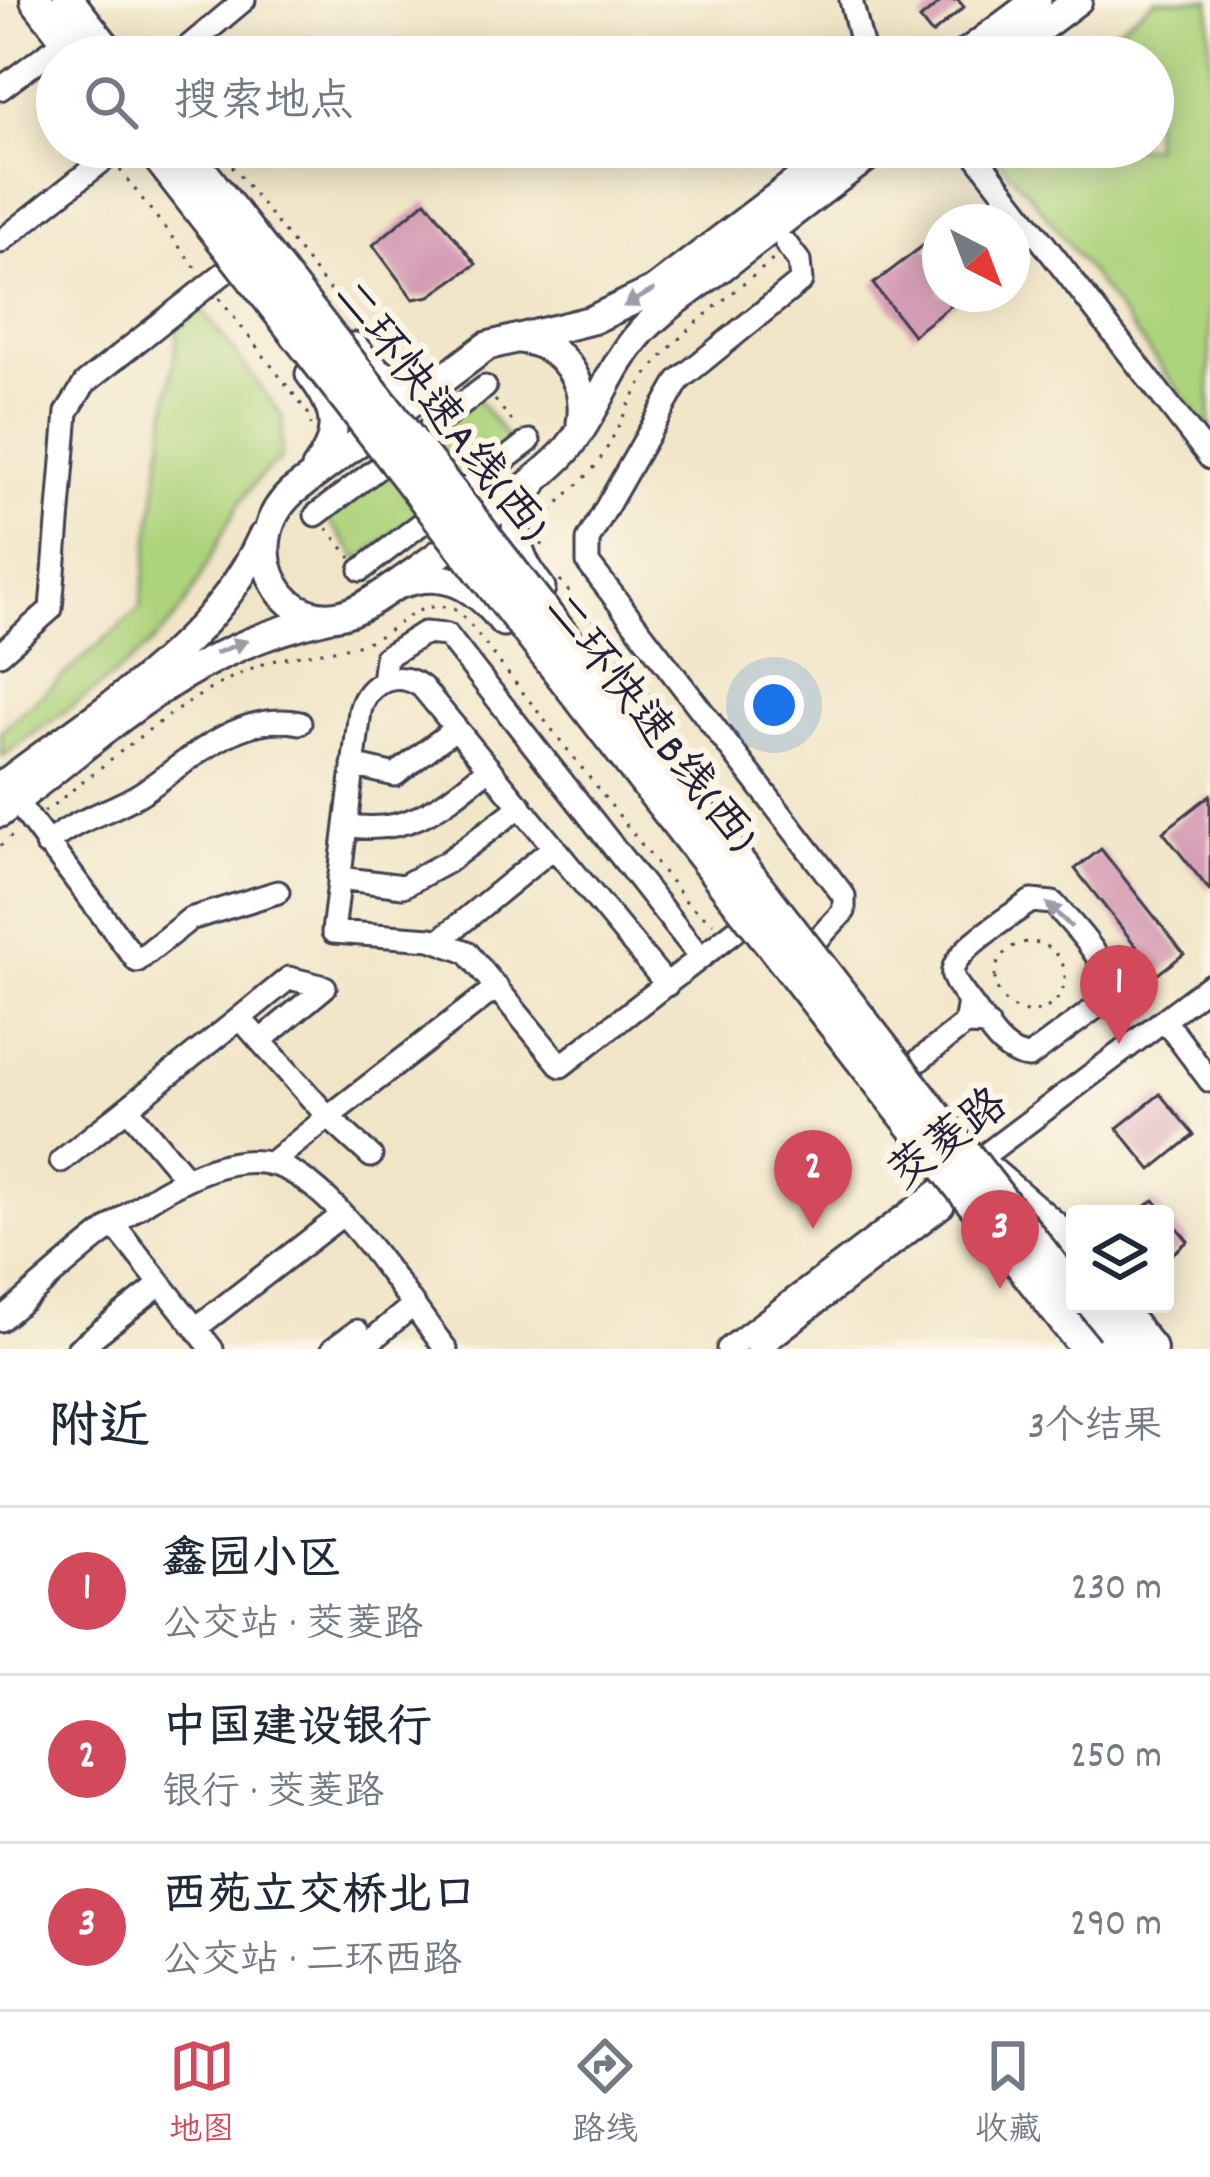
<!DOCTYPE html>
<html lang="zh">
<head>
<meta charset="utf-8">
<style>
  body { margin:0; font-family:Dekko,"LXGW WenKai TC",sans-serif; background:#f2f2f3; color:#1f2937 }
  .controls { position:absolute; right:36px; bottom:36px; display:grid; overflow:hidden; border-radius:12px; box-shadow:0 6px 30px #0003 }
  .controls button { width:108px; height:108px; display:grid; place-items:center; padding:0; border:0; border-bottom:3px solid #e0e1e3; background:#fff; color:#1f2937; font:60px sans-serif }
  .compass { position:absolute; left:922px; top:204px; width:108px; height:108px; border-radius:50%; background:#fff; box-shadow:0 6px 30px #0003; rotate:138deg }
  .you { position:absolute; left:774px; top:705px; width:42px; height:42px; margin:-30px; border:9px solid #fff; border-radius:50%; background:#1a73e8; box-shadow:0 0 0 18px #1a73e833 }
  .badge { display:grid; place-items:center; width:78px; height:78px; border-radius:50%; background:#d1495b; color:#fff; font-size:39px; font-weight:700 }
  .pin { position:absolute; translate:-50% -99px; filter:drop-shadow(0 3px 6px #0008) }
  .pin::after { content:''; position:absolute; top:63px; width:42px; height:36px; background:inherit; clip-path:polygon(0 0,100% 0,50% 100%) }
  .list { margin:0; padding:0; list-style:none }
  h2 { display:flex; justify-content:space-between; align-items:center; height:156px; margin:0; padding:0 48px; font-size:51px }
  h2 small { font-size:39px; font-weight:400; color:#747a83 }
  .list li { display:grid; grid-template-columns:78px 1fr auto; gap:36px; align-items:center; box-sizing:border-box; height:168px; padding:0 48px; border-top:3px solid #e0e1e3 }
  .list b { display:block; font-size:45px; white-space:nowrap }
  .list p { margin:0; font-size:39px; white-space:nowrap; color:#747a83 }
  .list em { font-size:39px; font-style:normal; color:#747a83 }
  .icon { flex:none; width:66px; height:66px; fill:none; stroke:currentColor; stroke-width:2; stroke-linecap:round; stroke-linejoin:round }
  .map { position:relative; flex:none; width:1210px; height:1349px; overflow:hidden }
  .search { position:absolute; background:#fff; box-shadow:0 6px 30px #0003; left:36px; right:36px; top:36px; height:132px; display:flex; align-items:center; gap:30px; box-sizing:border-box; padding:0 42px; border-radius:66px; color:#747a83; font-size:45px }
  .sheet { height:660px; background:#fff }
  nav { display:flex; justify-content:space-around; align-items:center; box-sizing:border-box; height:168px; border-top:3px solid #e0e1e3; background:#fff; font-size:33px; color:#747a83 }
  nav a { display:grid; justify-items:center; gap:6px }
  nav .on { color:#d1495b }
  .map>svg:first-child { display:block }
  .green { fill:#aed37d; stroke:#687a5c; stroke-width:3 }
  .building { fill:#d59db5 }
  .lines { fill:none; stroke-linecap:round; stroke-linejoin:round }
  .minor-casing { stroke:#413f50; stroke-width:27 }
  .major-casing { stroke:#413f50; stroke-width:33 }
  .highway-casing { stroke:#413f50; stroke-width:36 }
  .path { stroke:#413f50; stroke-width:3; stroke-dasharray:3 9; stroke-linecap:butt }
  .minor { stroke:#fff; stroke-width:21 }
  .major { stroke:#fff; stroke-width:27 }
  .highway { stroke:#fff; stroke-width:30 }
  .highway-bridge-casing { stroke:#413f50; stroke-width:36; stroke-linecap:butt }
  .highway-bridge { stroke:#fff; stroke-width:30 }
  .oneway { fill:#9c9ca7 }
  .labels { text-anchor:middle; stroke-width:12; stroke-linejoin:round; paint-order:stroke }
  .street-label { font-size:45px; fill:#22223b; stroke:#fcf5e5 }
</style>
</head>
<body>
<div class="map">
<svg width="1210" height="1349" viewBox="0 0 1210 1349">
  <rect width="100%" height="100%" fill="#fcf5e5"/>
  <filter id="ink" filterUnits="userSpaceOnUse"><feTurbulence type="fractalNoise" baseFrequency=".00833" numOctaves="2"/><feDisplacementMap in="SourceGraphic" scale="24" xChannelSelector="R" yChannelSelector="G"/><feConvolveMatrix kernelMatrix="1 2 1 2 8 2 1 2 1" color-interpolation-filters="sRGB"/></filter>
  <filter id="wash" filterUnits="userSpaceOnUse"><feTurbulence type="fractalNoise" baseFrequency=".004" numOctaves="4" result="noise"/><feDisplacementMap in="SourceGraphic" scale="48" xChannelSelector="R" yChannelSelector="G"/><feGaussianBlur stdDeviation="2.7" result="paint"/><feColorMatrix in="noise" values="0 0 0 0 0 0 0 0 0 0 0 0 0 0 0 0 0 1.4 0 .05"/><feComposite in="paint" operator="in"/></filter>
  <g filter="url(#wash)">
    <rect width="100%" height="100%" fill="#f1e5c7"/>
    <!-- green -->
    <path class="green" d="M1155,0h55v432l-170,-225 -53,-60h166v-90h-73z
      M201,308l82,109 -2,42c-59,41 -68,121 -118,173 -46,47 -109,85 -161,125l-2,-25 140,-124 38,-280z
      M476,397l35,45 -152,118 -35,-46z"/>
    <g id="blocks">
      <!-- building -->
      <path class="building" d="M943,0h15l6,7 -32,27 -12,-15z
        M426,201l50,63 -46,32 -17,3 -40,-54z
        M925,244l15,20v30h26l-53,41 -40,-51z
        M1210,795v96l-47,-59z
        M1101,849l83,105 -26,20 -83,-105z
        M1160,1094l34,41 -43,35 -34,-42z
        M1154,1200l34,41 -23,19v-46h-29z"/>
    </g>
  </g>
  <g filter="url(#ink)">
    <use href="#blocks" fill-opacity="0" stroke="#413f50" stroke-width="3"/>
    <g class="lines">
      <defs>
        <path id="minor" d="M851,0l14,57
          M176,57l68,-57
          M0,89l56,-42
          M969,147l241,311
          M0,242l120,-95
          M786,244l13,17 2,20 -122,99 -91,160v23l256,333v15l-28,30
          M316,515l169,-128
          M361,570l168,-129
          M0,654l51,-45 16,-197 18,-29 144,-114
          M383,682l3,-25 38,-24 23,2 253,322
          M353,765l42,10 61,-47
          M16,801l121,160 53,-42 88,-27
          M346,825c62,12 97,-20 143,-57
          M46,845c30,-27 65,-32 97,-53 46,-31 97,-82 157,-69
          M339,878l64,8 44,-24 74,-56
          M439,941l115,-94
          M667,985l-245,-298c-24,-18 -55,-6 -62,24l-27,221 98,7 36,13 94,114 179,-139
          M969,1001c17,21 31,54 60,56l77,-57c11,-33 -32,-73 -53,-97l-22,-2c-17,13 -84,52 -78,75 2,8 11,18 16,25l-4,23 23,1
          M240,1018l49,-40 36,9 -65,54
          M1172,1030l38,51
          M912,1066l53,-42
          M128,1109l57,68
          M371,1156l-43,-39 169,-130
          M61,1161l179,-143 88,99 -58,47
          M992,1168l83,71
          M116,1227l96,122
          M0,1320c64,-51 202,-195 288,-150 59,30 117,127 158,179
          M196,1328l145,-112
          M78,1349l83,-65
          M333,1349l24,-18 9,14 46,-39
          M728,1349l482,-364
          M757,1349l186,-143"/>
        <path id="major" d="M961,57l76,-57
          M1002,57l76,-57
          M842,147l-189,144 -61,29 -105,26 -195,146c-60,55 -7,153 67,116 35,-17 188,-132 210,-161 29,-37 41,-81 73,-116 23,-24 52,-43 79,-63 53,-41 106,-82 160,-121
          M520,339c43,5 68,43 61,84
          M354,347c23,30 47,44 84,29
          M310,374c26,33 33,59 6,94
          M534,482c-29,38 -20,71 7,106
          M398,585c46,-18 77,1 105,37
          M0,787c95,-73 211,-138 262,-250
          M0,813c113,-86 183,-162 327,-195"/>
        <path id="highway" d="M36,0l44,57
          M68,0l45,57
          M1041,1230l34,29
          M1083,1304l35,45
          M1115,1304l36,45"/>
      </defs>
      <!-- minor casing -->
      <use href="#minor" class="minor-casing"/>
      <!-- major casing -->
      <use href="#major" class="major-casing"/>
      <!-- highway casing -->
      <use href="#highway" class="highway-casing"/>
      <!-- path -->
      <path class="path" d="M217,147l141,179
        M120,170l78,101
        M219,298l89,115 3,12
        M495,400l21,26
        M327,528l24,30
        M542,546c-2,-40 33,-53 54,-81 20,-27 30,-61 50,-89 36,-48 85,-80 130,-119
        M560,580l93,121 27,47
        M44,812c69,-52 135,-115 216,-147 35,-13 75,-11 109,-24 33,-13 52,-48 91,-29l229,293 24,18
        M0,846l17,-14
        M995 977a35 35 0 1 1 70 0a35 35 0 1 1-70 0Z"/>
      <!-- minor -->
      <use href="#minor" class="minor"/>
      <!-- major -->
      <use href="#major" class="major"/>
      <!-- highway -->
      <use href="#highway" class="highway"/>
      <defs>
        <path id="highway-bridge" d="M150,147l936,1202
          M183,147l892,1147"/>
      </defs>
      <!-- highway-bridge casing -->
      <use href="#highway-bridge" class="highway-bridge-casing"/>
      <!-- highway-bridge -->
      <use href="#highway-bridge" class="highway-bridge"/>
    </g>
    <!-- one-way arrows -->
    <defs><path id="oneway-solid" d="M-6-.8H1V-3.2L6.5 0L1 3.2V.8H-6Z" transform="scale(3)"/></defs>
    <g class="oneway">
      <use href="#oneway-solid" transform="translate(639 298) rotate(151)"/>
      <use href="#oneway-solid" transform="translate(231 647) rotate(-22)"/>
      <use href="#oneway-solid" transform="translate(1059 915) rotate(-136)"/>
    </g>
  </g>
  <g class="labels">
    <!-- street labels -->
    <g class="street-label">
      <text transform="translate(443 409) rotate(52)" y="16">二环快速A线(西)</text>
      <text transform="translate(653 721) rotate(52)" y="16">二环快速B线(西)</text>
      <text transform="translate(946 1136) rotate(-37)" y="16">茭菱路</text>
    </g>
  </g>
</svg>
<div class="controls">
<button><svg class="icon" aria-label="layers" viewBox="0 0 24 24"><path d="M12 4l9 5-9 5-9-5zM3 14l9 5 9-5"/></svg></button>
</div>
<svg class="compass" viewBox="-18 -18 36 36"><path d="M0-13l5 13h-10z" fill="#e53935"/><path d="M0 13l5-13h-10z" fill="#747a83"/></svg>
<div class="you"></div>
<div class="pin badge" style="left:1119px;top:1044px">1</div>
<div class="pin badge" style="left:813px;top:1229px">2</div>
<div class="pin badge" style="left:1000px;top:1289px">3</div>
<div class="search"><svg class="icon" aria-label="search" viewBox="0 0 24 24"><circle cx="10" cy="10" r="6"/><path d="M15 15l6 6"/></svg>搜索地点</div>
</div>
<section class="sheet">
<h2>附近<small>3个结果</small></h2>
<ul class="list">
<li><span class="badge">1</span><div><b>鑫园小区</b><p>公交站 · 茭菱路</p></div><em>230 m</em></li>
<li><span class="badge">2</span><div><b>中国建设银行</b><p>银行 · 茭菱路</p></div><em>250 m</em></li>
<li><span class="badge">3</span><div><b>西苑立交桥北口</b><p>公交站 · 二环西路</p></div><em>290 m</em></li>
</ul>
</section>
<nav>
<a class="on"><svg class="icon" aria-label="map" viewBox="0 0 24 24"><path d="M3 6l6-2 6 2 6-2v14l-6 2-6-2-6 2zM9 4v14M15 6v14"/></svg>地图</a>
<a><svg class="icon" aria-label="directions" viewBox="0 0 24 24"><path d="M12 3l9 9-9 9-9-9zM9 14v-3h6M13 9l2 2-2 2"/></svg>路线</a>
<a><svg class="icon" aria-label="saved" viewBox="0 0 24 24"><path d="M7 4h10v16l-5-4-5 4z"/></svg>收藏</a>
</nav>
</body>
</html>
